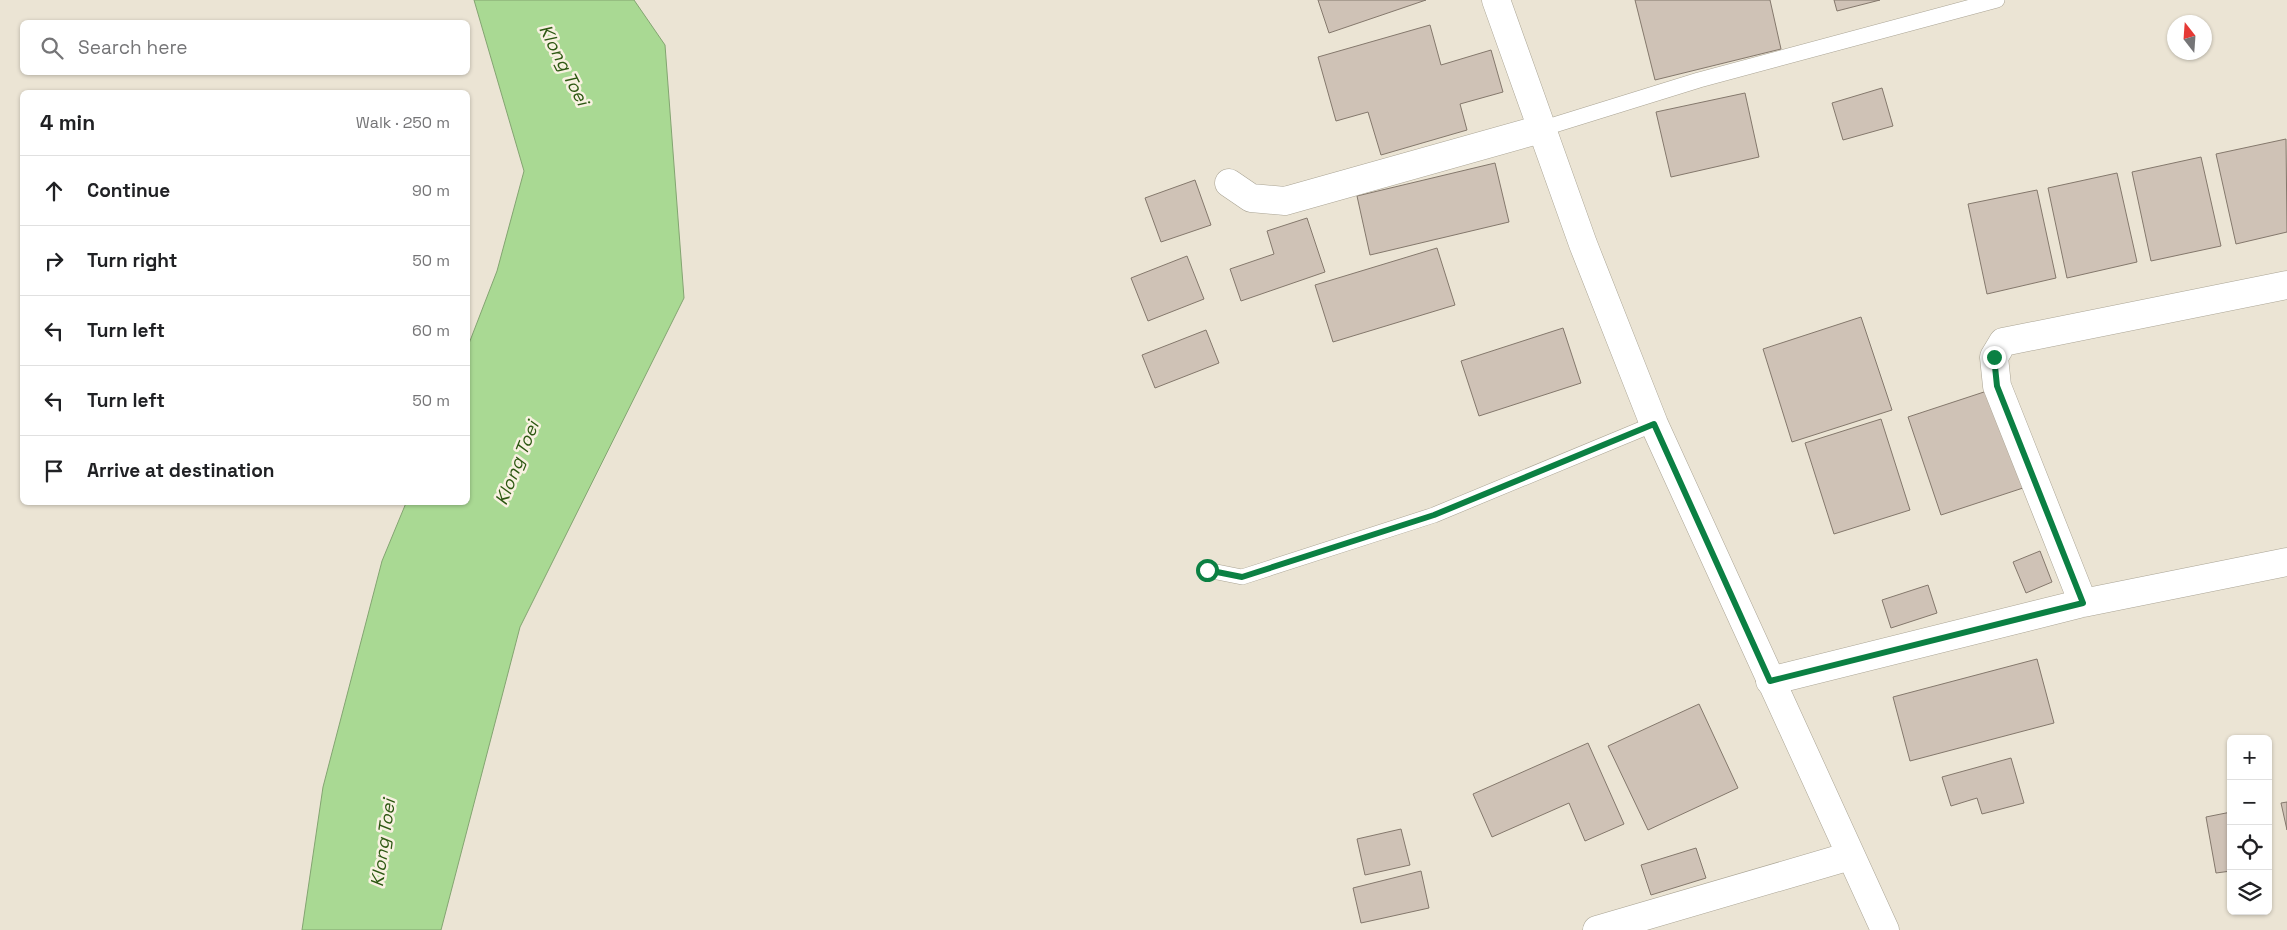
<!DOCTYPE html>
<html lang="en">
<head>
<meta charset="utf-8">
<style>
  body { margin:0; font-family:"Space Grotesk",sans-serif; background:#f6f6f6; color:#202124 }
  .controls { position:absolute; right:15px; bottom:15px; display:grid; overflow:hidden; border-radius:8px; box-shadow:0 1px 4px #0004 }
  .controls button { width:45px; height:45px; display:grid; place-items:center; padding:0; border:0; border-bottom:1px solid #e0e0e0; background:#fff; color:#202124; font:25px sans-serif }
  .compass { position:absolute; left:2167px; top:15px; width:45px; height:45px; border-radius:50%; background:#fff; box-shadow:0 1px 4px #0004; rotate:343deg }
  .stop { position:absolute; width:15px; height:15px; margin:-11px; border:4px solid #0b8043; border-radius:50%; background:#fff }
  .stop.end { background:#0b8043; border-color:#fff; box-shadow:0 1px 5px #0008 }
  .list { margin:0; padding:0; list-style:none }
  h2 { display:flex; justify-content:space-between; align-items:center; height:65px; margin:0; padding:0 20px; font-size:21px }
  h2 small { font-size:16px; font-weight:400; color:#757577 }
  .list li { display:grid; grid-template-columns:32px 1fr auto; gap:15px; align-items:center; box-sizing:border-box; height:70px; padding:0 20px; border-top:1px solid #e0e0e0 }
  .list b { display:block; font-size:19px; white-space:nowrap }
  .list em { font-size:16px; font-style:normal; color:#757577 }
  .icon { flex:none; width:28px; height:28px; fill:none; stroke:currentColor; stroke-width:2; stroke-linecap:round; stroke-linejoin:round }
  .map { position:relative; flex:none; width:2287px; height:930px; overflow:hidden }
  .search { position:absolute; background:#fff; box-shadow:0 1px 4px #0004; left:20px; top:20px; width:450px; height:55px; display:flex; align-items:center; gap:12px; box-sizing:border-box; padding:0 18px; border-radius:8px; color:#757577; font-size:19px }
  .panel { position:absolute; background:#fff; box-shadow:0 1px 4px #0004; left:20px; top:90px; width:450px; height:415px; border-radius:8px }
  .map>svg:first-child { display:block }
  .water { fill:#a9d993; stroke:#83a471 }
  .building { fill:#cfc2b6; stroke:#84786c }
  .lines { fill:none; stroke-linecap:round; stroke-linejoin:round }
  .lane-casing { stroke:#aaa494; stroke-width:16 }
  .street-casing { stroke:#aaa494; stroke-width:29 }
  .secondary-casing { stroke:#aaa494; stroke-width:29 }
  .lane { stroke:#fff; stroke-width:15 }
  .street { stroke:#fff; stroke-width:28 }
  .secondary { stroke:#fff; stroke-width:28 }
  .route { stroke:#0b8043; stroke-width:6 }
  .labels { text-anchor:middle; stroke-width:5; stroke-linejoin:round; paint-order:stroke }
  .water-label { font-size:18px; font-style:italic; fill:#2d5812; stroke:#f8f1e1 }
</style>
</head>
<body>
<div class="map">
<svg width="2287" height="930" viewBox="0 0 2287 930">
  <rect width="100%" height="100%" fill="#ebe4d4"/>
  <!-- water -->
  <path class="water" d="M474,0h160l31,45 19,253 -164,329 -79,303h-139l21,-143 59,-226 24,-58 62,-1v-156l29,-75 27,-100z"/>
  <!-- building -->
  <path class="building" d="M1318,0h108l-97,33z
    M1635,0h135l11,49 -126,31z
    M1834,0h46l-43,11z
    M1430,25l11,40 50,-15 12,42 -43,12 7,26 -86,25 -13,-43 -32,9 -18,-64z
    M1882,88l11,38 -50,14 -11,-37z
    M1745,93l14,64 -88,20 -15,-65z
    M2286,139l1,93 -51,12 -20,-90z
    M2201,157l20,89 -70,15 -19,-89z
    M1495,163l14,59 -139,33 -13,-59z
    M2117,173l20,89 -70,16 -19,-90z
    M1195,180l16,45 -50,17 -16,-44z
    M2037,190l19,88 -69,16 -19,-90z
    M1307,218l18,54 -84,29 -11,-32 44,-15 -7,-23z
    M1437,248l18,57 -122,37 -18,-57z
    M1187,256l17,43 -56,22 -17,-43z
    M1861,317l31,93 -100,32 -29,-93z
    M1563,328l18,55 -102,33 -18,-55z
    M1206,330l13,33 -64,25 -13,-33z
    M1990,390l33,98 -82,27 -33,-98z
    M1881,419l29,91 -76,24 -29,-91z
    M2040,551l12,31 -26,11 -13,-31z
    M1928,585l9,28 -46,15 -9,-28z
    M2037,659l17,64 -144,38 -17,-64z
    M1699,704l39,84 -90,42 -40,-84z
    M1588,743l36,81 -39,17 -16,-38 -77,34 -19,-43z
    M2011,758l13,45 -42,11 -5,-16 -26,8 -9,-29z
    M2287,802v28l-6,-27z
    M2231,812v59l-15,2 -10,-56z
    M1401,829l9,36 -45,10 -8,-36z
    M1696,848l10,30 -55,17 -10,-30z
    M1421,871l8,37 -68,15 -8,-35z"/>
  <g class="lines">
    <defs>
      <path id="lane" d="M1541,129l158,-49 298,-80
        M1207,570l35,7 192,-62 220,-91"/>
      <path id="street" d="M1229,183l22,15 34,3 256,-72
        M2083,603l-86,-217 -3,-29 9,-15 284,-57
        M1770,681l313,-78 204,-41
        M1597,930l253,-74"/>
      <path id="secondary" d="M1496,0l87,244 71,180 231,506"/>
    </defs>
    <!-- lane casing -->
    <use href="#lane" class="lane-casing"/>
    <!-- street casing -->
    <use href="#street" class="street-casing"/>
    <!-- secondary casing -->
    <use href="#secondary" class="secondary-casing"/>
    <!-- lane -->
    <use href="#lane" class="lane"/>
    <!-- street -->
    <use href="#street" class="street"/>
    <!-- secondary -->
    <use href="#secondary" class="secondary"/>
  </g>
  <g class="lines">
    <!-- route -->
    <path class="route" d="M1207,570l35,7 192,-62 220,-91 116,257 313,-78 -86,-217 -3,-29"/>
  </g>
  <g class="labels">
    <!-- water labels -->
    <g class="water-label">
      <text transform="translate(564 65) rotate(63)" y="6">Klong Toei</text>
      <text transform="translate(517 463) rotate(-68)" y="6">Klong Toei</text>
      <text transform="translate(383 843) rotate(-82)" y="6">Klong Toei</text>
    </g>
  </g>
</svg>
<div class="controls">
<button>+</button>
<button>−</button>
<button><svg class="icon" aria-label="locate" viewBox="0 0 24 24"><circle cx="12" cy="12" r="6"/><path d="M12 2v4M12 18v4M2 12h4M18 12h4"/></svg></button>
<button><svg class="icon" aria-label="layers" viewBox="0 0 24 24"><path d="M12 4l9 5-9 5-9-5zM3 14l9 5 9-5"/></svg></button>
</div>
<svg class="compass" viewBox="-18 -18 36 36"><path d="M0-13l5 13h-10z" fill="#e53935"/><path d="M0 13l5-13h-10z" fill="#757577"/></svg>
<div class="stop" style="left:1207px;top:570px"></div>
<div class="stop end" style="left:1994px;top:357px"></div>
<div class="search"><svg class="icon" aria-label="search" viewBox="0 0 24 24"><circle cx="10" cy="10" r="6"/><path d="M15 15l6 6"/></svg>Search here</div>
<section class="panel">
<h2>4 min<small>Walk · 250 m</small></h2>
<ul class="list">
<li><svg class="icon" aria-label="ahead" viewBox="0 0 24 24"><path d="M12 20V5M6 11l6-6 6 6"/></svg><div><b>Continue</b></div><em>90 m</em></li>
<li><svg class="icon" aria-label="right" viewBox="0 0 24 24"><path d="M7 20v-9h11M14 6l5 5-5 5"/></svg><div><b>Turn right</b></div><em>50 m</em></li>
<li><svg class="icon" aria-label="left" viewBox="0 0 24 24"><path d="M17 20v-9H6M10 6l-5 5 5 5"/></svg><div><b>Turn left</b></div><em>60 m</em></li>
<li><svg class="icon" aria-label="left" viewBox="0 0 24 24"><path d="M17 20v-9H6M10 6l-5 5 5 5"/></svg><div><b>Turn left</b></div><em>50 m</em></li>
<li><svg class="icon" aria-label="arrive" viewBox="0 0 24 24"><path d="M6 21V4h12l-3 4 3 4H6"/></svg><div><b>Arrive at destination</b></div></li>
</ul>
</section>
</div>
</body>
</html>
